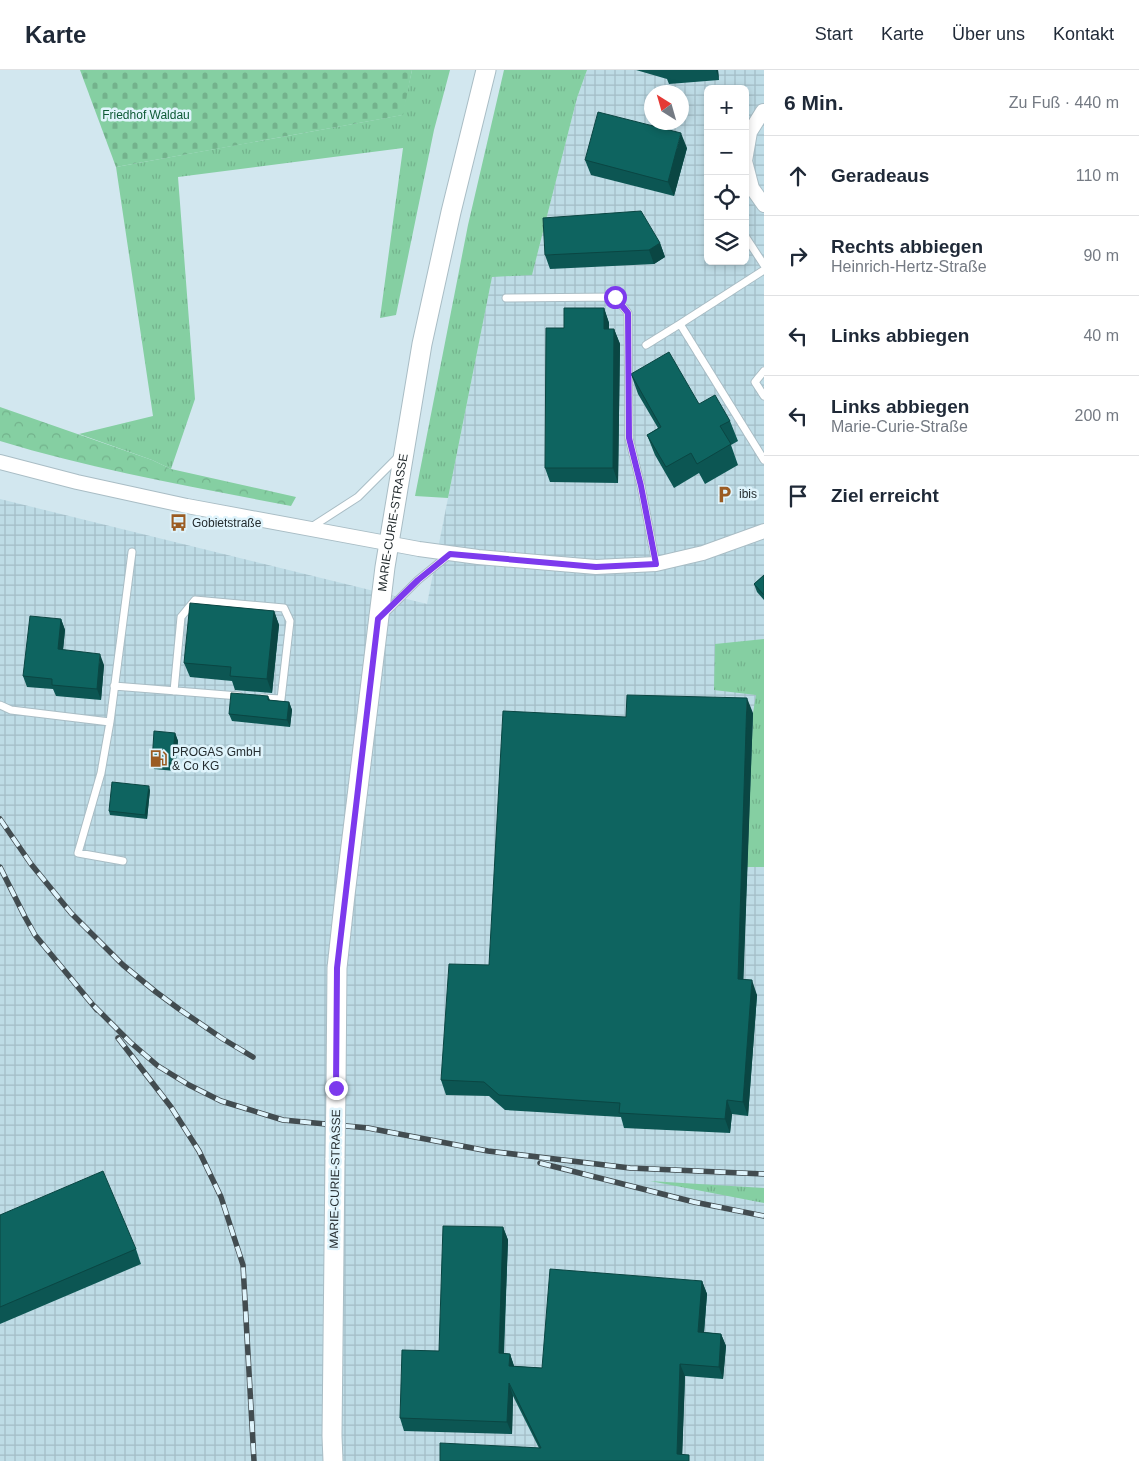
<!DOCTYPE html>
<html lang="de">
<head>
<meta charset="utf-8">
<style>
  body { margin:0; font-family:Helvetica,sans-serif; background:#f6f6f7; color:#1f2937 }
  .controls { position:absolute; right:15px; top:15px; display:grid; overflow:hidden; border-radius:8px; box-shadow:0 2px 8px #0003 }
  .controls button { width:45px; height:45px; display:grid; place-items:center; padding:0; border:0; border-bottom:1px solid #e0e1e3; background:#fff; color:#1f2937; font:25px sans-serif }
  .compass { position:absolute; left:644px; top:15px; width:45px; height:45px; border-radius:50%; background:#fff; box-shadow:0 2px 8px #0003; rotate:323deg }
  .stop { position:absolute; width:15px; height:15px; margin:-11px; border:4px solid #7c3aed; border-radius:50%; background:#fff }
  .stop.end { background:#7c3aed; border-color:#fff; box-shadow:0 1px 5px #0008 }
  .list { margin:0; padding:0; list-style:none }
  h2 { display:flex; justify-content:space-between; align-items:center; height:65px; margin:0; padding:0 20px; font-size:21px }
  h2 small { font-size:16px; font-weight:400; color:#747a83 }
  .list li { display:grid; grid-template-columns:32px 1fr auto; gap:15px; align-items:center; box-sizing:border-box; height:80px; padding:0 20px; border-top:1px solid #e0e1e3 }
  .list b { display:block; font-size:19px; white-space:nowrap }
  .list p { margin:0; font-size:16px; white-space:nowrap; color:#747a83 }
  .list em { font-size:16px; font-style:normal; color:#747a83 }
  .icon { flex:none; width:28px; height:28px; fill:none; stroke:currentColor; stroke-width:2; stroke-linecap:round; stroke-linejoin:round }
  .map { position:relative; flex:none; width:764px; height:1391px; overflow:hidden }
  header { display:flex; align-items:center; gap:30px; box-sizing:border-box; height:70px; padding:0 25px; background:#fff; border-bottom:1px solid #e0e1e3 }
  header strong { font-size:24px }
  nav { display:flex; gap:28px; margin-inline-start:auto; font-size:18px }
  main { display:flex }
  aside { flex:1; background:#fff }
  .map>svg:first-child { display:block }
  .industrial { fill:url(#industrial-grid); fill-rule:evenodd }
  .grass { fill:url(#grass-tufts) }
  .forest { fill:url(#forest-crowns) }
  .cemetery { fill:url(#cemetery-stones) }
  .lines { fill:none; stroke-linecap:round; stroke-linejoin:round }
  .lane-casing { stroke:#a9bdc5; stroke-width:9 }
  .street-casing { stroke:#a9bdc5; stroke-width:16 }
  .secondary-casing { stroke:#a9bdc5; stroke-width:21 }
  .lane { stroke:#fff; stroke-width:7 }
  .street { stroke:#fff; stroke-width:14 }
  .secondary { stroke:#fff; stroke-width:19 }
  .rail-casing { stroke:#424c50; stroke-width:5.5 }
  .rail { stroke:#dff4fc; stroke-width:4; stroke-dasharray:11; stroke-linecap:butt }
  .secondary-bridge-casing { stroke:#a9bdc5; stroke-width:21; stroke-linecap:butt }
  .secondary-bridge { stroke:#fff; stroke-width:19 }
  .wall { fill:#0c5653 }
  .shaded-wall { fill:#0a4643 }
  .building { fill:#0e6460; stroke:#0a4643 }
  .route { stroke:#7c3aed; stroke-width:6 }
  .labels { text-anchor:middle; stroke-width:5; stroke-linejoin:round; paint-order:stroke }
  .park-label { font-size:12px; fill:#0e5a36; stroke:#dff4fc }
  .poi-label { font-size:12px; fill:#242c2f; stroke:#dff4fc; text-anchor:start }
  .street-label { font-size:12px; fill:#242c2f; stroke:#dff4fc }
</style>
</head>
<body>
<header>
<strong>Karte</strong>
<nav><a>Start</a><a>Karte</a><a>Über uns</a><a>Kontakt</a></nav>
</header>
<main>
<div class="map">
<svg width="764" height="1391" viewBox="0 0 764 1391">
  <defs>
    <pattern id="industrial-grid" width="8" height="8" patternUnits="userSpaceOnUse" patternTransform="scale(1.25)"><rect width="8" height="8" fill="#bedce6"/><path d="M0 4h8M4 0v8" fill="none" stroke="#a3bdc6"/></pattern>
    <pattern id="grass-tufts" width="24" height="20" patternUnits="userSpaceOnUse" patternTransform="scale(1.25)"><rect width="24" height="20" fill="#85cfa2"/><path d="M3 7l-1-3M5 7V3M7 7l1-3M15 17l-1-3M17 17v-4M19 17l1-3" fill="none" stroke="#73b28c"/></pattern>
    <pattern id="forest-crowns" width="20" height="18" patternUnits="userSpaceOnUse" patternTransform="scale(1.25)"><rect width="20" height="18" fill="#85cfa2"/><path d="M2 6a3 3 0 1 1 6 0M12 15a3 3 0 1 1 6 0" fill="none" stroke="#73b28c"/></pattern>
    <pattern id="cemetery-stones" width="16" height="16" patternUnits="userSpaceOnUse" patternTransform="scale(1.25)"><rect width="16" height="16" fill="#85cfa2"/><path d="M2 7V4a2 2 0 0 1 4 0v3zM10 15v-3a2 2 0 0 1 4 0v3z" fill="#73b28c"/></pattern>
  </defs>
  <rect width="100%" height="100%" fill="#d2e7ef"/>
  <!-- industrial -->
  <path class="industrial" d="M587,0h177v1391h-764v-962l427,105 65,-328 40,-2 45,-176zM708,19h37v172h-37zM652,22h30v30h-30z"/>
  <!-- grass -->
  <path class="grass" d="M412,0h38l-16,60 -38,185 -16,3 23,-170 -225,29 17,222 -24,70 -19,-9 -73,-26 74,-18 -37,-249 286,-52z
    M504,0h83l-10,28 -45,177 -40,2 -44,221 -33,-2 53,-271z
    M764,569v228h-17l6,-154 3,-18 -42,-5 1,-46z
    M650,1111l114,7v15z"/>
  <!-- forest -->
  <path class="forest" d="M0,337l152,53 19,9 125,28 -5,9c-98,-19 -196,-36 -291,-65z"/>
  <!-- cemetery -->
  <path class="cemetery" d="M80,0h332l-9,45 -287,52z"/>
  <g class="lines">
    <defs>
      <path id="lane" d="M745,166l19,29
        M764,200l-84,54 84,136
        M506,228l109,-1 13,16 1,125 12,48 15,78
        M646,275l34,-21
        M764,301l-9,11 9,14
        M310,458l48,-31 40,-40
        M384,544l34,-34 32,-26
        M114,616l125,10
        M174,621l7,-74 14,-17 89,8 6,13 -9,78 -19,-1
        M0,635l11,5 99,12
        M123,791l-45,-8 23,-80 9,-51 22,-170"/>
      <path id="street" d="M745,91l5,-29 13,-21
        M745,91l7,27 12,17
        M0,392l77,20 110,24 232,43 59,8 118,10 60,-3 47,-11 61,-22"/>
      <g id="secondary">
        <path id="s1" d="M336,1017l1,-119 8,-73 40,-328 37,-223 29,-132 35,-142"/>
        <path d="M333,1391l-1,-25 3,-278"/>
      </g>
    </defs>
    <!-- lane casing -->
    <use href="#lane" class="lane-casing"/>
    <!-- street casing -->
    <use href="#street" class="street-casing"/>
    <!-- secondary casing -->
    <use href="#secondary" class="secondary-casing"/>
    <!-- lane -->
    <use href="#lane" class="lane"/>
    <!-- street -->
    <use href="#street" class="street"/>
    <!-- secondary -->
    <use href="#secondary" class="secondary"/>
    <defs>
      <path id="rail" d="M0,749l31,45 40,49 52,52 33,27 23,17 44,30 30,18
        M0,797l25,50 10,18 62,75
        M94,936l36,36 28,24 31,19 32,16 62,19 85,8 120,23 142,17 134,6
        M118,968l53,69 28,44 22,46 22,68 11,196
        M540,1093l154,39 70,14"/>
    </defs>
    <!-- rail casing -->
    <use href="#rail" class="rail-casing"/>
    <!-- rail -->
    <use href="#rail" class="rail"/>
    <defs>
      <path id="secondary-bridge" d="M335,1088l1,-71"/>
    </defs>
    <!-- secondary-bridge casing -->
    <use href="#secondary-bridge" class="secondary-bridge-casing"/>
    <!-- secondary-bridge -->
    <use href="#secondary-bridge" class="secondary-bridge"/>
  </g>
  <!-- wall -->
  <path class="wall" d="M636,0h82l1,10 -50,4 -2,-5z
    M687,78l-13,48 -83,-21 -6,-15z
    M660,173l5,14 -11,7 -104,5 -5,-14z
    M604,238l5,15v6h5l6,15 -2,139 -68,-1 -5,-14 19,-140z
    M631,304l68,30 31,17 8,20 -7,4 7,20 -33,19 -6,-11 -25,15 -19,-33 -8,-20 11,-7 -20,-34z
    M764,505v25l-7,-8 -3,-8z
    M274,541l5,14 -7,68 -37,-3 -3,-9 -42,-4 -6,-14z
    M61,549l4,11 -2,20 41,15 -3,35 -45,-4 -3,-7 -26,-2 -4,-11z
    M268,626l2,4 19,2 3,8 -2,17 -58,-6 -3,-7z
    M753,643l-10,266 14,16 -9,121 -16,-2 -2,19 -106,-5 -3,-11 -116,-7 -16,-14 -43,-1 -5,-15 48,-115 137,-248z
    M175,663l3,8 -3,30 -21,-2 -2,-7z
    M150,720l-3,29 -37,-4 -1,-4z
    M0,1145l136,34 5,15 -141,60z
    M503,1157l5,13 -4,113 6,1 4,12 28,2 160,-87 5,13 -3,38 17,2 5,12 -3,33 -38,-3 -3,78 -143,-6 -26,-52 -1,38 -108,-3 -4,-13 39,-67z"/>
  <!-- shaded-wall -->
  <path class="shaded-wall" d="M716,0h2l1,10z
    M681,63l6,15 -13,48 -6,-14z
    M660,173l5,14 -11,7 -5,-14z
    M604,238l5,15v21l-5,-15z
    M614,259l6,15 -2,139 -5,-15z
    M274,541l5,14 -7,68 -5,-14z
    M61,549l4,11 -3,30 -4,-11z
    M100,584l4,11 -3,35 -4,-11z
    M747,628l6,15 -10,280 -5,-14z
    M289,632l3,8 -2,17 -3,-7z
    M175,663l3,8 -3,30 -3,-8z
    M149,716l1,4 -3,29 -2,-4z
    M752,910l5,15 -9,121 -5,-14z
    M727,1030l5,14 -2,19 -5,-14z
    M503,1157l5,13 -5,126 -4,-13z
    M702,1211l5,13 -4,51 -5,-13z
    M721,1264l5,12 -3,33 -4,-12z
    M510,1284l4,12h-5z
    M680,1294l5,12 -3,85 -5,-7z
    M509,1313l4,13 -1,38 -5,-12z"/>
  <!-- building -->
  <path class="building" d="M598,42l83,21 -13,49 -83,-22z
    M641,141l19,32 -11,7 -104,5 -2,-37z
    M564,238h40v21h10l-1,139h-68l1,-140h18z
    M669,282l30,52 16,-9 15,26 -10,5 11,18 -34,20 -6,-11 -25,14 -19,-32 14,-8 -30,-53z
    M764,505v20l-10,-11z
    M190,533l84,8 -7,68 -37,-3 1,-9 -47,-4z
    M30,546l31,3 -3,30 42,5 -3,35 -45,-4v-6l-29,-3z
    M231,623l37,3v4l21,2 -2,18 -58,-6z
    M627,625l120,3 -9,281 14,1 -9,122 -16,-2 -2,19 -106,-6 1,-10 -121,-8 -15,-13 -43,-2 8,-116 40,1 14,-254 123,6z
    M154,661l21,2 -3,30 -20,-1z
    M112,712l37,4 -4,29 -36,-4z
    M103,1101l33,78 -136,58v-92z
    M443,1156l60,1 -4,126 11,1 -1,12 33,2 8,-99 152,12 -4,51 23,2 -2,33 -39,-3 -3,90 12,1v6h-249v-18l101,5 -32,-65 -2,39 -107,-4 2,-68 37,1z"/>
  <g class="lines">
    <!-- route -->
    <path class="route" d="M336,1018l1,-120 41,-349 40,-39 32,-26 146,13 60,-3 -15,-78 -12,-48 -1,-125 -13,-16"/>
  </g>
  <!-- icons -->
  <defs>
    <symbol id="parking-bare" viewBox="-9 -9 18 18"><path d="M-3.5-5.5H1a3.5 3.5 0 0 1 0 7H-1V5.5H-3.5ZM-1-3.4V-.6H.8a1.4 1.4 0 0 0 0-2.8Z" fill="#9b5c23" stroke="#dff4fc" stroke-width="2.5" paint-order="stroke"/></symbol>
    <symbol id="bus-bare" viewBox="-9 -9 18 18"><path d="M-5-6H5V4H4V6H2V4H-2V6H-4V4H-5ZM-3.5-4V0h7V-4ZM-3.5 1.2v1.5H-2V1.2ZM2 1.2v1.5H3.5V1.2Z" fill="#9b5c23" stroke="#dff4fc" stroke-width="2.5" paint-order="stroke"/></symbol>
    <symbol id="fuel-bare" viewBox="-9 -9 18 18"><path d="M-5.5-6h7V0h2V4h1.3V-2.5L3-4.5l.8-.8L6-3V5H2.5V1h-1V6h-7ZM-4.2-4.7v3.2H.2V-4.7Z" fill="#9b5c23" stroke="#dff4fc" stroke-width="2.5" paint-order="stroke"/></symbol>
  </defs>
  <g fill-rule="evenodd">
    <use href="#parking-bare" x="712" y="412" width="25" height="25"/>
    <use href="#bus-bare" x="166" y="440" width="25" height="25"/>
    <use href="#fuel-bare" x="146" y="676" width="25" height="25"/>
  </g>
  <g class="labels">
    <!-- park labels -->
    <g class="park-label">
      <text x="146" y="49">Friedhof Waldau</text>
    </g>
    <!-- poi labels -->
    <g class="poi-label">
      <text x="739" y="428">ibis</text>
      <text x="192" y="457">Gobietstraße</text>
      <text x="172" y="686">PROGAS GmbH<tspan x="172" dy="14">&amp; Co KG</tspan></text>
    </g>
    <!-- street labels -->
    <g class="street-label">
      <text dy="4" stroke="none"><textPath href="#s1" startOffset="568">MARIE-CURIE-STRASSE</textPath></text>
      <text transform="translate(335 1109) rotate(-89)" y="4">MARIE-CURIE-STRASSE</text>
    </g>
  </g>
</svg>
<div class="controls">
<button>+</button>
<button>−</button>
<button><svg class="icon" aria-label="locate" viewBox="0 0 24 24"><circle cx="12" cy="12" r="6"/><path d="M12 2v4M12 18v4M2 12h4M18 12h4"/></svg></button>
<button><svg class="icon" aria-label="layers" viewBox="0 0 24 24"><path d="M12 4l9 5-9 5-9-5zM3 14l9 5 9-5"/></svg></button>
</div>
<svg class="compass" viewBox="-18 -18 36 36"><path d="M0-13l5 13h-10z" fill="#e53935"/><path d="M0 13l5-13h-10z" fill="#747a83"/></svg>
<div class="stop" style="left:615px;top:227px"></div>
<div class="stop end" style="left:336px;top:1018px"></div>
</div>
<aside>
<h2>6 Min.<small>Zu Fuß · 440 m</small></h2>
<ul class="list">
<li><svg class="icon" aria-label="ahead" viewBox="0 0 24 24"><path d="M12 20V5M6 11l6-6 6 6"/></svg><div><b>Geradeaus</b></div><em>110 m</em></li>
<li><svg class="icon" aria-label="right" viewBox="0 0 24 24"><path d="M7 20v-9h11M14 6l5 5-5 5"/></svg><div><b>Rechts abbiegen</b><p>Heinrich-Hertz-Straße</p></div><em>90 m</em></li>
<li><svg class="icon" aria-label="left" viewBox="0 0 24 24"><path d="M17 20v-9H6M10 6l-5 5 5 5"/></svg><div><b>Links abbiegen</b></div><em>40 m</em></li>
<li><svg class="icon" aria-label="left" viewBox="0 0 24 24"><path d="M17 20v-9H6M10 6l-5 5 5 5"/></svg><div><b>Links abbiegen</b><p>Marie-Curie-Straße</p></div><em>200 m</em></li>
<li><svg class="icon" aria-label="arrive" viewBox="0 0 24 24"><path d="M6 21V4h12l-3 4 3 4H6"/></svg><div><b>Ziel erreicht</b></div></li>
</ul>
</aside>
</main>
</body>
</html>
